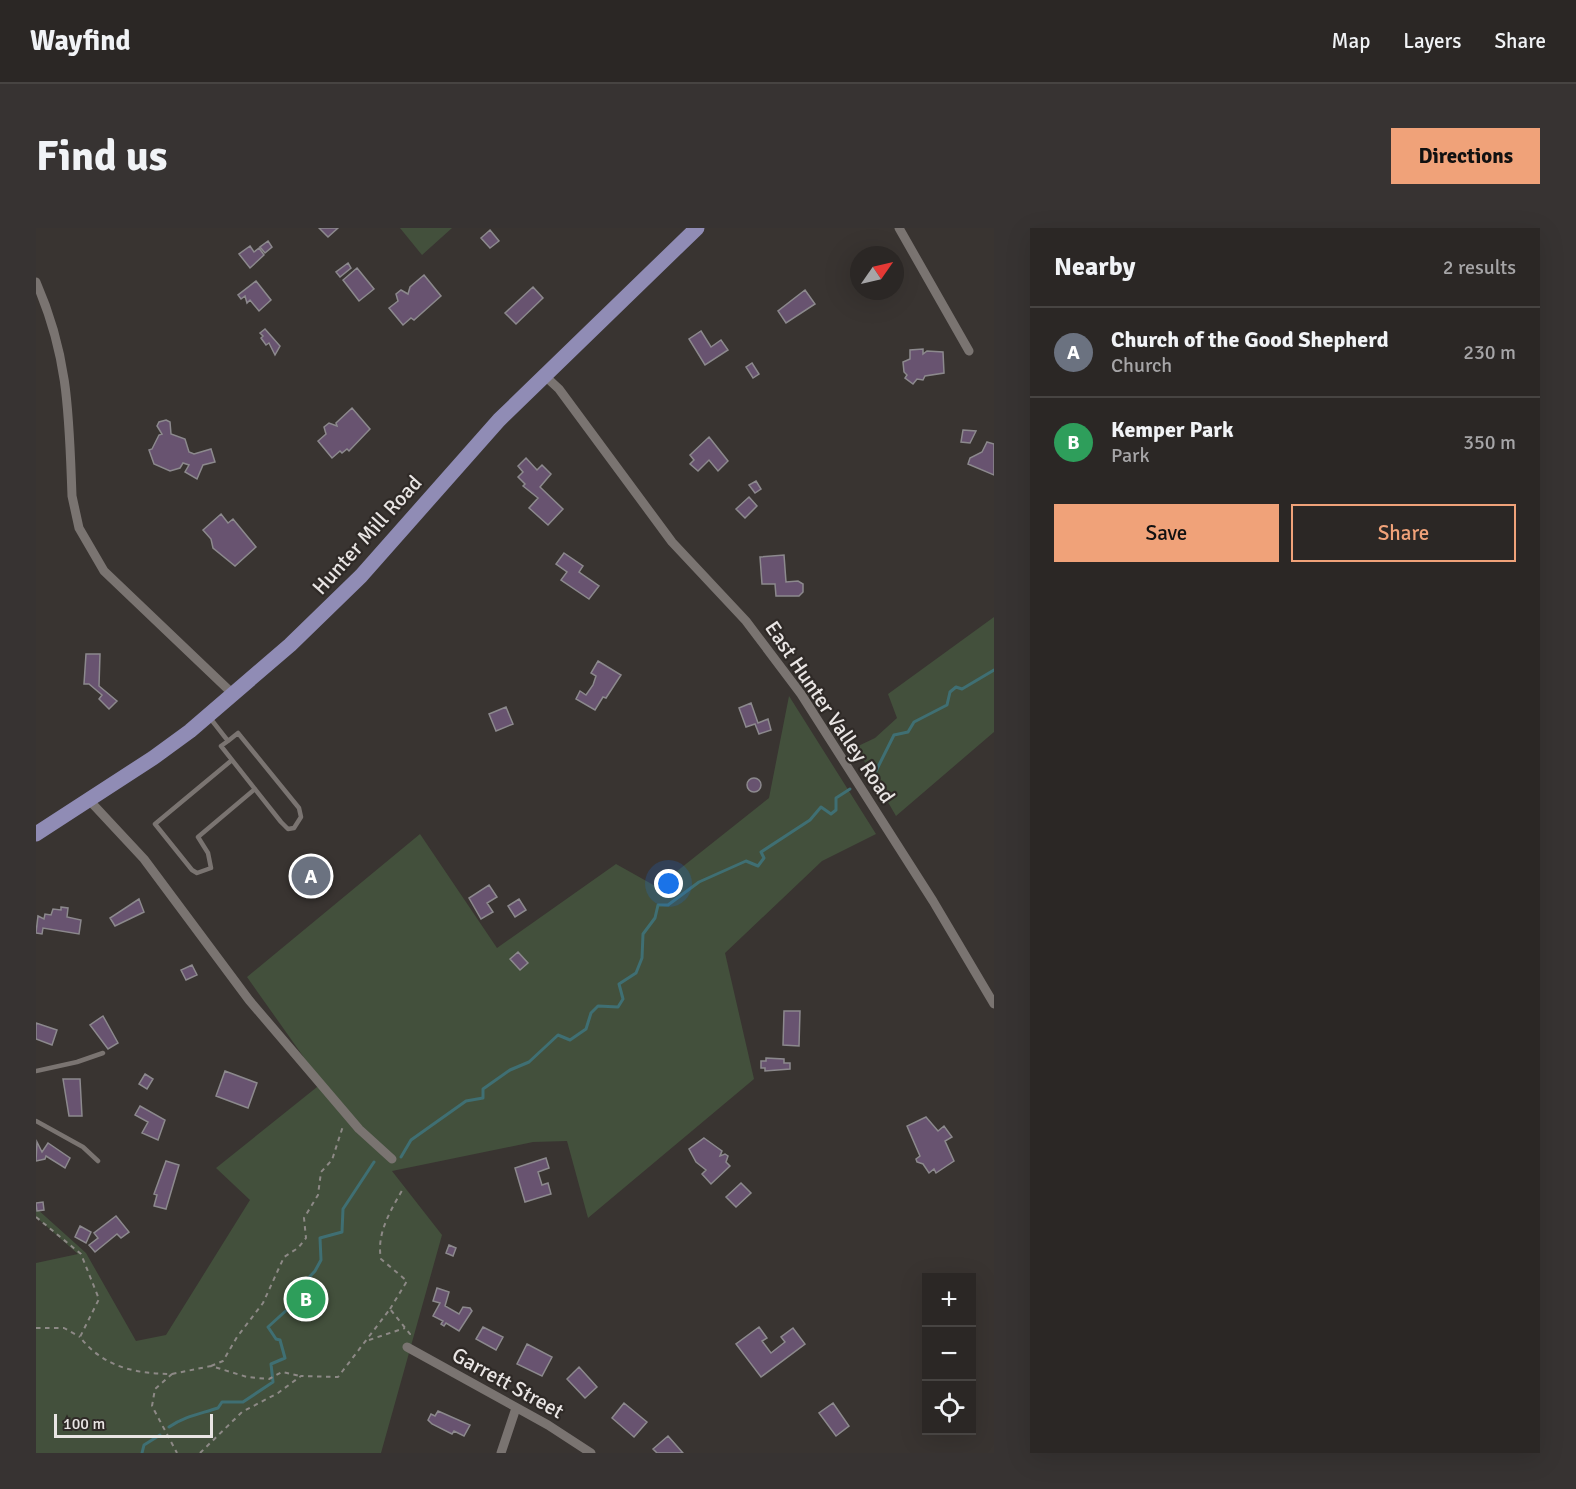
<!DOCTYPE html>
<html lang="en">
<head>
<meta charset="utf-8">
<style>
  body { margin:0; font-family:Signika,sans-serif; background:#373332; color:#f1f3f6 }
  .controls { position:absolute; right:18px; bottom:18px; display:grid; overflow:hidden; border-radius:0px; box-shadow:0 6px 24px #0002 }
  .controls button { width:54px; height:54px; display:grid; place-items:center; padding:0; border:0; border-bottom:2px solid #474442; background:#2b2725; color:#f1f3f6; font:30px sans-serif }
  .compass { position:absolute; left:814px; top:18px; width:54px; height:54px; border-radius:50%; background:#2b2725; box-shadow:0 6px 24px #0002; rotate:56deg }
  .scale { position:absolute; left:18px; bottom:15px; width:159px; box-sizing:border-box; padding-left:6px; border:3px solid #e9e5e4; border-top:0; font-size:16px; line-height:21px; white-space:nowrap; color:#e9e5e4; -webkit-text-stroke:4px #2f2a27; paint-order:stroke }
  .you { position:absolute; left:633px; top:656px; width:21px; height:21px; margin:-15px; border:4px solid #fff; border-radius:50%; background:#1a73e8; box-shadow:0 0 0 9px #1a73e833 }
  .badge { display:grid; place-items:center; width:39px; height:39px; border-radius:50%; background:#f0a279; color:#fff; font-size:20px; font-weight:700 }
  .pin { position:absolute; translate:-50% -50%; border:3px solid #fff; box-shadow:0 2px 6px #0006 }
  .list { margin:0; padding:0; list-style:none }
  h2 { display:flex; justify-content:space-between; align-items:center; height:78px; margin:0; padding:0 24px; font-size:26px }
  h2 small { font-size:20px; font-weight:400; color:#a6a5a7 }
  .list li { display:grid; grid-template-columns:39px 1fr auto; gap:18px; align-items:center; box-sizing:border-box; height:90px; padding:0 24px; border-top:2px solid #474442 }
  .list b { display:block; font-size:22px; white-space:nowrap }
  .list p { margin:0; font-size:20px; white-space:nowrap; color:#a6a5a7 }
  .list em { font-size:20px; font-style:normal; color:#a6a5a7 }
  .actions { display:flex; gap:12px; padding:18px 24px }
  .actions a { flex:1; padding:14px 0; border:2px solid #f0a279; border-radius:0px; text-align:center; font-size:21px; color:#f0a279 }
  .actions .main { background:#f0a279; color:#111 }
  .icon { flex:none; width:33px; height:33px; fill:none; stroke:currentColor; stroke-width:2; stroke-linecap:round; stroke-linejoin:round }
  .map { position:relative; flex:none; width:958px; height:1225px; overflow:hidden; border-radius:0px }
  header { display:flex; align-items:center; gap:36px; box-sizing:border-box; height:84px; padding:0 30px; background:#2b2725; border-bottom:2px solid #474442 }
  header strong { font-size:28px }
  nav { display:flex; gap:33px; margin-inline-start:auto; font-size:21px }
  .intro { display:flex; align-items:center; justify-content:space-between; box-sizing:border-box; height:144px; padding:0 36px }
  h1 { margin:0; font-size:42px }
  .button { padding:15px 27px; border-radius:0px; background:#f0a279; color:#111; font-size:21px; font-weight:700 }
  main { display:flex; gap:36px; padding:0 36px }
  aside { flex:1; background:#2b2725; border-radius:0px; box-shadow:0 6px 24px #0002 }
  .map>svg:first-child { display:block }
  .green { fill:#43503c }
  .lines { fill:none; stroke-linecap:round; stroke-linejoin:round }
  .stream { stroke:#3f6f73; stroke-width:3 }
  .building { fill:#685370; stroke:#8c898d; stroke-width:1.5 }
  .path { stroke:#8d8986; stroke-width:2; stroke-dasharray:4.5 4.5; stroke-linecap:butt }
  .lane { stroke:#7a7471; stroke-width:4.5 }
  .street { stroke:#7a7471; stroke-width:9 }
  .primary { stroke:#908cb5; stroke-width:15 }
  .labels { text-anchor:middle; stroke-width:4.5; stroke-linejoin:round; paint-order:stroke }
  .street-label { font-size:21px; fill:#e9e5e4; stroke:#2f2a27 }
</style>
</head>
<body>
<header>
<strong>Wayfind</strong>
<nav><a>Map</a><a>Layers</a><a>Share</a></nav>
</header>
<div class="intro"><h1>Find us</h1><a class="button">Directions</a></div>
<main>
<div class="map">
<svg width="958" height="1225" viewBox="0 0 958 1225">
  <rect width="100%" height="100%" fill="#393431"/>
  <!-- green -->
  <path class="green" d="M364,0h52l-30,27z
    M958,389v115l-98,84 -40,-69 19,-9 22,-20 -9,-24z
    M753,468l87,138 -54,27 -97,92 29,126 -166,139 -21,-77 -34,1 -141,29 50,64 -61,218h-345v-190l42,-9 -42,-37v-9l50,45 50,88 30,-6 84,-135 -34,-32 106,-85 -75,-106 173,-143 77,114 119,-84 41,23 112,-89z"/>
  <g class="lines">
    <!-- stream -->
    <path class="stream" d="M835,544l4,1 19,-38 14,-3 6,-10 33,-17 3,-13 6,-5 6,2 32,-19
      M365,929l10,-17 55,-39 17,-3v-9l27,-19 19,-8 29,-27 12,5 16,-11 5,-16 7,-7 20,1 5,-8 -4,-15 17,-11 6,-15 1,-24 12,-16 3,-13h10l31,-23 47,-21 12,5 6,-8 -3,-6 49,-32 11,-13 10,7 5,-4v-12l14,-9
      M133,1199c16,-11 31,-13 49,-19l4,-6h21l30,-20 -2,-18 14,-6 -5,-18 -4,-1 -8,-12 22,-20 11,-21 14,-15 6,-11 -1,-22 22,-6 1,-23 31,-47
      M106,1225l2,-8 16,-10"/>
  </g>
  <!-- building -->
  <path class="building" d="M283,0h19l-10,9z
    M454,2l9,11 -9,7 -9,-10z
    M232,13l4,6 -7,6 -5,-6z
    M214,18l4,6 5,-4 5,7 -14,13 -11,-14z
    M312,35l3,5 -11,9 -4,-5z
    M321,40l17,21 -15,12 -16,-21z
    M388,47l17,21 -27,24 -3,-2 -8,7 -14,-17 9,-7 -2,-7 5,-4 7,4 2,-7z
    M220,53l15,19 -12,11 -9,-11 -3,3 -2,-7 -4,3 -3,-4z
    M497,59l10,11 -27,26 -11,-11z
    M769,62l10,14 -29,19 -8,-12z
    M229,101l15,17 -5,9 -6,-12 -3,2 -5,-7 2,-2 -3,-3z
    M665,103l10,16 10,-7 7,10 -23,15 -16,-26z
    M887,121v5l4,-3 16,1 1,21 -19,3 -2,4 -6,-1 -4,5 -8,-6 2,-3 -3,-3 -1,-10 7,-3v-9z
    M716,135l7,11 -6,4 -7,-11z
    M316,180l18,21 -21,22 -2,-2 -5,4 -2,-2 -8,7 -14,-17 8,-7 -2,-7 5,-4 8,3 -1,-3z
    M130,192l4,2 1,12 14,5 4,13 5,2 17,-5 4,13 -12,3 -6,14 -12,-7 4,-7 -6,-2 -3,5 -10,3 -16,-7 -5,-14 3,-1 7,-14 3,-1 -5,-8 2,-4z
    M927,202l13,1 -6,12 -9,-1z
    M673,209l19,24 -10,10 -9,-11 -11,11 -8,-7 4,-4 -4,-5z
    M951,214l7,2v31l-26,-11 2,-6 12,-6z
    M490,230l11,12 5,-5 9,9 -11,13 23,22 -15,16 -19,-17 9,-10 -15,-12 2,-2 -7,-7 5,-5 -5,-6z
    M720,253l5,8 -6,4 -6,-8z
    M713,269l8,9 -12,12 -9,-9z
    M185,286l7,9 5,-4 23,28 -21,19 -22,-18 -2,-9 -8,-9z
    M528,325l19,13 -4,6 20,14 -10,13 -28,-19 6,-8 -11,-8z
    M748,327l2,27 12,-1 5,3v8l-4,4h-23l-1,-12h-13l-2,-27z
    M50,426h14l-1,32 18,15 -8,8 -10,-10 3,-4 -13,-11h-5z
    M562,433l23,14 -15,23 -3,-1 -8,13 -19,-11 4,-8 6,4 7,-10 3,-9 -5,-3z
    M715,475l7,20 10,-4 3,11 -12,4 -4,-10 -9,3 -7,-19z
    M470,479l7,17 -17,7 -7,-17z
    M711 557a7 7 0 1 1 14 0a7 7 0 1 1-14 0Z
    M453,657l8,12 -10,6 6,9 -12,7 -12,-21z
    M103,671l5,13 -29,14 -5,-8z
    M483,671l7,11 -11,7 -7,-11z
    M25,679l7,1 -1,9 14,3 -2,14 -36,-6 -1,6 -6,-1 2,-17 6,3 1,-5 6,1 2,-6 8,1z
    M482,724l10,11 -8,7 -10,-11z
    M156,737l5,10 -11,5 -5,-10z
    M748,783h16l-1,35 -16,-1z
    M67,788l15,27 -10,6 -18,-24z
    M0,795l21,7 -5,15 -16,-6z
    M730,830l18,1v4h6v6l-25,2v-3h-4v-7h5z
    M189,843l32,12 -9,25 -32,-12z
    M109,846l8,5 -6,10 -8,-5z
    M27,851h17l2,37h-13z
    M104,878l25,14 -7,20 -16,-7 6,-11 -13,-7z
    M890,889l12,14 6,-5 8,11 -7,4 9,20 -18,12 -2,-4 -5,4 -6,-9 -6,-2 -1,-3 4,-3 -13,-30z
    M668,910l18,13 -2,5 5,-2 3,2 -2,6 4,4 -19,18 -9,-10 4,-4 -10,-8 -7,-13z
    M1,914l5,10 6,-9 22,15 -5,10 -19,-12 -1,3 -9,2z
    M510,930l3,10 -11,4 4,13 6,-2 3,11 -26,8 -10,-34z
    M130,933l13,4 -13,44 -12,-3 3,-11 -3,-1z
    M705,955l10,10 -15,14 -10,-10z
    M7,974l1,8 -7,1 -1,-8z
    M80,988l13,16 -8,6 -4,-4 -22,18 -6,-7 9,-7 -4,-5z
    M44,998l11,6 -5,11 -11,-6z
    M413,1017l7,3 -3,8 -7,-3z
    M401,1060l12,4 -4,14 14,8 4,-7 7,1 2,3 -13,20 -13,-8 -2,3 -3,-2 2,-3 -10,-5 7,-13 -7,-2z
    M447,1099l20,10 -7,13 -20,-11z
    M723,1099l8,11 -5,3 9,12 14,-11 -4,-5 12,-9 12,16 -44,33 -25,-33z
    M491,1116l25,13 -10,19 -25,-12z
    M543,1139l18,20 -12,11 -18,-19z
    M588,1175l23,19 -13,15 -22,-19z
    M797,1175l16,23 -13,10 -17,-23z
    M402,1183l32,14 -6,11 -10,-5 -2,3 -20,-10 -4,-4 3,-6 4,2z
    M632,1208l15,17h-26l-4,-4z"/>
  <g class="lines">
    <!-- path -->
    <path class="path" d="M0,989l45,37 18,45 -19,38c23,30 56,37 92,37l-17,15 -3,17 25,47
      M354,1081l17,-28 -26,-22c-5,-26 10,-49 23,-72
      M0,1100h28l16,9
      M333,1112l36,-12
      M175,1138l12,-5 14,-24 26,-34 21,-46 14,-9 8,-10 -2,-20 14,-23 3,-23 11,-12 11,-34
      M136,1146l39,-8 36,11 22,2 13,-7 18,4
      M164,1225l42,-41 36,-19 23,-17 37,1 52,-68 20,25 -1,4"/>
    <!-- lane -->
    <path class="lane" d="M174,490l18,23 10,-8 61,75 2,9 -7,11 -6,1 -7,-7 -60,-76 7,-5
      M196,532l-77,64 37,46 5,3 14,-5 -3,-15 -10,-16 57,-48
      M0,843l41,-9 26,-9
      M0,893l47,26 15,14"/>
    <!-- street -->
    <path class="street" d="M863,0l70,123
      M0,54c33,75 33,135 36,214l7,32 25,43 130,124
      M508,147l15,14 113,153 74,79 55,73 132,207 61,103
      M53,572l55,59 105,141 110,129 33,30
      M371,1119l141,78 43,28
      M465,1225l15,-45"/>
    <!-- primary -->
    <path class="primary" d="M0,606l117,-76 37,-27 100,-86 71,-69 138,-156 198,-192"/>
  </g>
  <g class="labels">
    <!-- street labels -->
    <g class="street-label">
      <text transform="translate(331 307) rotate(-48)" y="7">Hunter Mill Road</text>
      <text transform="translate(794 484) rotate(56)" y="7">East Hunter Valley Road</text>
      <text transform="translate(472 1155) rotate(29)" y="7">Garrett Street</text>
    </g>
  </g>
</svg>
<div class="controls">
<button>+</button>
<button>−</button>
<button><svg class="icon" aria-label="locate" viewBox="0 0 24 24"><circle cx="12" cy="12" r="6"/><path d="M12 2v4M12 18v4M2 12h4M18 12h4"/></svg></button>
</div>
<svg class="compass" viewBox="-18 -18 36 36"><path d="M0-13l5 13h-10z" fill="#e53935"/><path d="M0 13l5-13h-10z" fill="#a6a5a7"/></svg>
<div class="scale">100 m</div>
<div class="you"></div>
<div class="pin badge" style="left:275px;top:648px;background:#6b7280">A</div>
<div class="pin badge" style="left:270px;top:1071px;background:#2e9e5b">B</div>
</div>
<aside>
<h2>Nearby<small>2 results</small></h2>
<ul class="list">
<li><span class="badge" style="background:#6b7280">A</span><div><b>Church of the Good Shepherd</b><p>Church</p></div><em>230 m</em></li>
<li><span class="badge" style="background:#2e9e5b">B</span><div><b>Kemper Park</b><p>Park</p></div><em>350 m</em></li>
</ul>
<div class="actions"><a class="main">Save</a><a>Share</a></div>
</aside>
</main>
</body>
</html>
